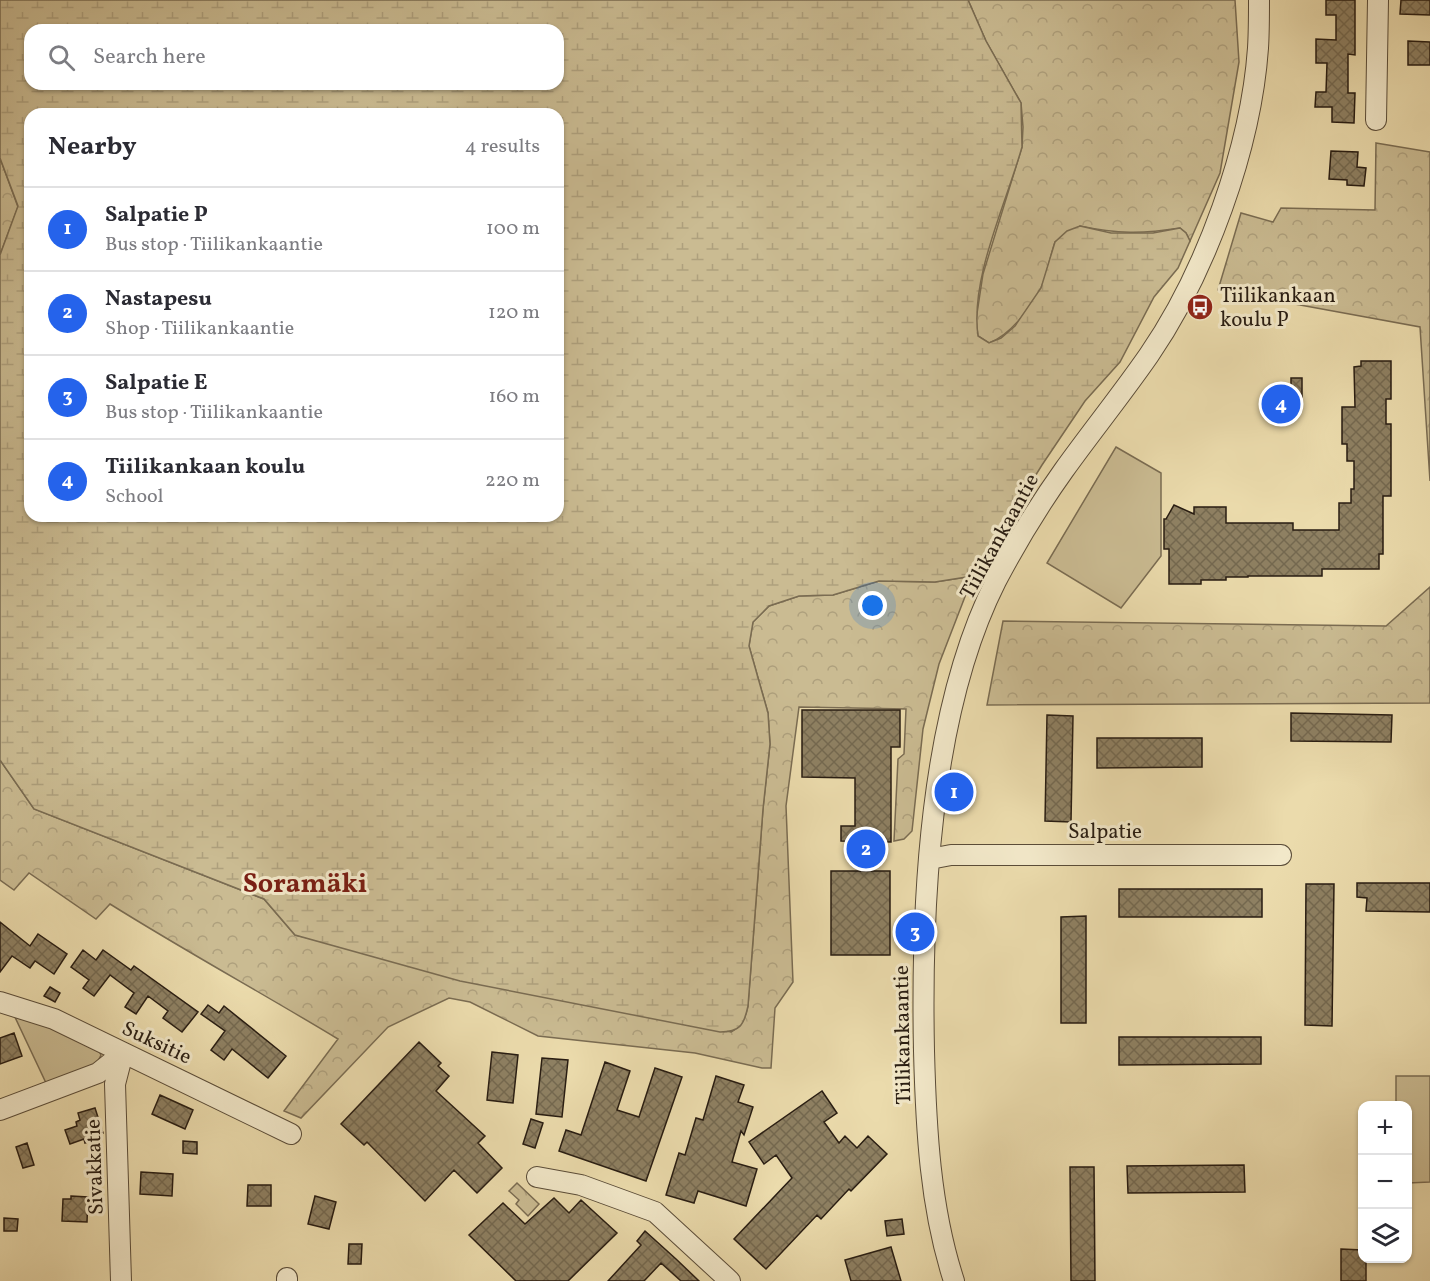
<!DOCTYPE html>
<html lang="en">
<head>
<meta charset="utf-8">
<style>
  body { margin:0; font-family:Vollkorn,serif; background:#f2f2f3; color:#2b2b33 }
  .controls { position:absolute; right:18px; bottom:18px; display:grid; overflow:hidden; border-radius:12px; box-shadow:0 2px 4px #0004 }
  .controls button { width:54px; height:54px; display:grid; place-items:center; padding:0; border:0; border-bottom:2px solid #e1e1e2; background:#fff; color:#2b2b33; font:30px sans-serif }
  .you { position:absolute; left:873px; top:606px; width:21px; height:21px; margin:-15px; border:4px solid #fff; border-radius:50%; background:#1a73e8; box-shadow:0 0 0 9px #1a73e833 }
  .badge { display:grid; place-items:center; width:39px; height:39px; border-radius:50%; background:#2563eb; color:#fff; font-size:20px; font-weight:700 }
  .pin { position:absolute; translate:-50% -50%; border:3px solid #fff; box-shadow:0 2px 6px #0006 }
  .list { margin:0; padding:0; list-style:none }
  h2 { display:flex; justify-content:space-between; align-items:center; height:78px; margin:0; padding:0 24px; font-size:26px }
  h2 small { font-size:20px; font-weight:400; color:#7c7c81 }
  .list li { display:grid; grid-template-columns:39px 1fr auto; gap:18px; align-items:center; box-sizing:border-box; height:84px; padding:0 24px; border-top:2px solid #e1e1e2 }
  .list b { display:block; font-size:22px; white-space:nowrap }
  .list p { margin:0; font-size:20px; white-space:nowrap; color:#7c7c81 }
  .list em { font-size:20px; font-style:normal; color:#7c7c81 }
  .icon { flex:none; width:33px; height:33px; fill:none; stroke:currentColor; stroke-width:2; stroke-linecap:round; stroke-linejoin:round }
  .map { position:relative; flex:none; width:1430px; height:1281px; overflow:hidden }
  .search { position:absolute; background:#fff; box-shadow:0 2px 4px #0004; left:24px; top:24px; width:540px; height:66px; display:flex; align-items:center; gap:15px; box-sizing:border-box; padding:0 21px; border-radius:18px; color:#7c7c81; font-size:22px }
  .panel { position:absolute; background:#fff; box-shadow:0 2px 4px #0004; left:24px; top:108px; width:540px; height:414px; border-radius:18px }
  .map>svg:first-child { display:block }
  .grass { fill:#cabb92; stroke:#7a6c52; stroke-width:1.5 }
  .forest { fill:url(#forest-crowns); stroke:#7a6c52; stroke-width:1.5 }
  .wetland { fill:url(#wetland-marsh); stroke:#7a6c52; stroke-width:1.5; fill-rule:evenodd }
  .park { fill:url(#park-tufts); stroke:#7a6c52; stroke-width:1.5 }
  .building { fill:url(#building-cross-hatch); stroke:#291d12; stroke-width:1.5 }
  .lines { fill:none; stroke-linecap:round; stroke-linejoin:round }
  .minor-casing { stroke:#5a4c38; stroke-width:22 }
  .minor { stroke:#f2e8c9; stroke-width:20 }
  .labels { text-anchor:middle; stroke-width:6; stroke-linejoin:round; paint-order:stroke }
  .poi-label { font-size:21px; fill:#291d12; stroke:#f2e8c9; text-anchor:start }
  .street-label { font-size:21px; fill:#291d12; stroke:#f2e8c9 }
  .district-label { font-size:27px; font-weight:bold; fill:#7a1f14; stroke:#f2e8c9 }
</style>
</head>
<body>
<div class="map">
<svg width="1430" height="1281" viewBox="0 0 1430 1281">
  <defs>
    <pattern id="forest-crowns" width="20" height="18" patternUnits="userSpaceOnUse" patternTransform="scale(1.5)"><rect width="20" height="18" fill="#cabb92"/><path d="M2 6a3 3 0 1 1 6 0M12 15a3 3 0 1 1 6 0" fill="none" stroke="#aea07d"/></pattern>
    <pattern id="wetland-marsh" width="20" height="14" patternUnits="userSpaceOnUse" patternTransform="scale(1.5)"><rect width="20" height="14" fill="#cabb92"/><path d="M1 5h8M5 5V1M11 12h8M15 12V8" fill="none" stroke="#aea07d"/></pattern>
    <pattern id="park-tufts" width="24" height="20" patternUnits="userSpaceOnUse" patternTransform="scale(1.5)"><rect width="24" height="20" fill="#cabb92"/><path d="M3 7l-1-3M5 7V3M7 7l1-3M15 17l-1-3M17 17v-4M19 17l1-3" fill="none" stroke="#aea07d"/></pattern>
    <pattern id="building-cross-hatch" width="8" height="8" patternUnits="userSpaceOnUse" patternTransform="scale(1.5)"><rect width="8" height="8" fill="#8e8062"/><path d="M0 0l8 8M0 8l8-8" fill="none" stroke="#74684f"/></pattern>
  </defs>
  <rect width="100%" height="100%" fill="#ebdbac"/>
  <filter id="stains"><feTurbulence type="fractalNoise" baseFrequency=".00333" numOctaves="4"/><feColorMatrix values="0 0 0 0 .2 0 0 0 0 .09 0 0 0 0 .02 0 0 0 .5 -.17"/></filter>
  <radialGradient id="worn" r=".72"><stop offset=".6" stop-color="#630" stop-opacity="0"/><stop offset="1" stop-color="#630" stop-opacity=".3"/></radialGradient>
  <!-- grass -->
  <path class="grass" d="M1116,447l45,26v83l-40,52 -74,-45z
    M13,1013l33,10 51,25 4,7 -6,12 -48,18z
    M1396,1076h34v106l-22,1v-77l-12,-1z"/>
  <!-- forest -->
  <path class="forest" d="M968,0h267l4,62 -19,111 -30,68 -4,-8 -6,-5c-37,6 -63,6 -100,-2l-25,16c-5,15 -8,32 -14,46 -10,20 -31,47 -52,55l-11,-7 -2,-16 7,-46 39,-127 1,-20 -2,-24 -35,-62z
    M1376,143l54,9v329l-10,-154 -202,-37 23,-77 32,9 8,-14 94,2z
    M0,158l18,49 -18,48z
    M973,576l-34,88 -16,65 -11,102 -8,8 -10,2 4,-82 6,-5 2,-45 -107,-2 -13,99 7,176 -18,26 -4,60h-9l-67,-15 -157,-17 -68,-34 -21,-4 -61,29 -87,91 -17,-7 54,-72c-76,-46 -153,-88 -228,-135l-14,15 -67,-46 -15,17 -14,-10v-120l34,49 230,90 31,36 436,97c12,-7 14,-13 17,-26l15,-197 7,-65 -2,-31 -19,-67 4,-24 16,-16 30,-10 34,-1 46,-14 56,1z
    M1430,587v116l-443,2 16,-84 383,5z"/>
  <!-- wetland -->
  <path class="wetland" d="M0,0h968l18,41 35,62 1,44c-16,57 -52,131 -44,189l11,7 12,-5 14,-12 26,-38 14,-46 12,-11 13,-5 31,7h42l27,-5 6,5 4,8 -12,27 -24,29 -34,65 -35,39 -43,64 -69,111 -38,6 -56,-1 -46,14 -34,1 -30,10 -16,16 -4,24 19,67 2,31 -7,65 -15,197c-4,19 -8,26 -28,26l-260,-51 -165,-46 -31,-36 -230,-90 -34,-49v-505l18,-49 -18,-48zM30,30h528v54h-528zM30,114h528v402h-528z"/>
  <!-- park -->
  <path class="park" d="M517,1183l22,21 -11,12 -12,-12 3,-4 -10,-9z"/>
  <!-- building -->
  <path class="building" d="M1326,0h29v55l-7,-1v39h7l-1,30 -22,-1v-15h-17l1,-15h10l1,-29h-11v-24l20,1v-25h-10z
    M1401,0h29v15l-30,-1z
    M1408,41l22,1v23h-22z
    M1331,151l27,1 -1,15 9,1 -2,18 -17,-1v-5l-18,-1z
    M1361,361h30v38h-5v25h5v72h-8v58h-4v15h-57v7h-74v1h-22v3h-25v4h-32v-35h-5v-30h2l8,-14 20,9v-7h32v16h67v7h46v-27h12v-14h3v-28h-7v-17h-5v-37h13l-1,-40 7,-1z
    M1291,378h11v19h-11z
    M802,710h98v37h-9v95l-50,-1v-15h14v-48l-53,-1z
    M1291,713l101,2 -1,27 -100,-1z
    M1047,715l26,1 -2,106 -26,-1z
    M1097,738h105v29l-105,1z
    M831,871h59v84h-59z
    M1357,883h73v29l-64,-1 1,-13 -10,-1z
    M1306,884h28l-2,142 -27,-1z
    M1119,889h143v28h-143z
    M1086,916v107h-25v-106z
    M0,922l30,24 8,-12 29,20 -13,20 -19,-13 -5,7 -18,-12 -12,16z
    M83,950l13,10 7,-10 28,20 3,-4 64,46 -16,20 -19,-14 5,-7 -20,-15 -12,18 -11,-7 9,-14 -24,-18 -16,21 -11,-8 6,-8 -18,-13z
    M50,987l10,6 -5,9 -11,-6z
    M208,1005l11,8 5,-7 62,50 -18,22 -36,-29 -8,11 -13,-10 14,-19 -24,-17z
    M14,1033l8,23 -22,8v-26z
    M1119,1037h142v27l-142,1z
    M419,1042l22,21 -3,3 11,10 -13,15 49,45 -7,7 24,25 -25,25 -23,-23 -29,31 -58,-59 -3,3 -23,-21z
    M492,1052l26,3 -5,48 -26,-3z
    M542,1058l26,2 -6,57 -26,-3z
    M605,1062l25,9 -13,39 22,7 16,-49 27,9 -36,104 -87,-30 7,-21 15,5z
    M716,1076l28,9 -6,17 15,5 -9,28 -3,-4 -9,31 25,7 -11,37 -48,-15 -4,12 -28,-8 13,-42 6,2 11,-37 7,2z
    M822,1091l15,22 -13,9 15,21 6,-7 12,12 11,-12 19,18 -36,37 -2,-2 -28,30 -4,-4 -51,54 -32,-30 58,-61 -16,-23 -12,9 -15,-22z
    M160,1095l33,15 -8,19 -33,-15z
    M95,1108l8,25 -7,2 1,4 -12,4 -1,-4 -14,5 -5,-14 12,-4 -1,-4 4,-2 -2,-7z
    M531,1119l12,4 -8,25 -12,-4z
    M183,1141l14,1v12l-14,-1z
    M27,1143l7,22 -11,3 -7,-21z
    M1244,1165l1,27 -117,1 -1,-27z
    M1070,1167h24l1,114h-24z
    M141,1172l32,2 -1,22 -32,-2z
    M248,1185h23v21h-24z
    M71,1196l17,1 -1,25 -25,-1 1,-22h8z
    M315,1196l21,6 -7,27 -21,-5z
    M554,1198l15,15 12,-13 36,33 -49,48h-52l-47,-46 34,-32 22,21z
    M4,1218l14,1 -1,12h-13z
    M902,1219l2,15 -17,2 -2,-15z
    M645,1231l31,28 23,22h-18l-20,-18 -17,18h-36l33,-36 -4,-4z
    M349,1244h13l-1,20h-13z
    M891,1247l10,34h-50l-6,-21z
    M1341,1249l21,1v8h4v23h-25z"/>
  <g class="lines">
    <defs>
      <path id="minor" d="M1376,120l2,-120
        M930,859l21,-4h330
        M0,1002l54,17 237,115
        M0,1110l98,-37 25,-20
        M537,1177l44,8 74,27 75,69
        M121,1281l-6,-197 8,-31
        M287,1281v-3
        M954,1281c-24,-73 -28,-153 -30,-230 -3,-146 5,-338 72,-470 20,-38 43,-76 68,-111 28,-39 58,-76 85,-115 57,-83 102,-207 109,-307 1,-16 1,-32 1,-48"/>
    </defs>
    <!-- minor casing -->
    <use href="#minor" class="minor-casing"/>
    <!-- minor -->
    <use href="#minor" class="minor"/>
  </g>
  <!-- icons -->
  <defs>
    <symbol id="bus-disc" viewBox="-11 -11 22 22"><circle r="9.5" fill="#8f2418" stroke="#f2e8c9"/><path d="M-5-6H5V4H4V6H2V4H-2V6H-4V4H-5ZM-3.5-4V0h7V-4ZM-3.5 1.2v1.5H-2V1.2ZM2 1.2v1.5H3.5V1.2Z" fill="#fff"/></symbol>
  </defs>
  <g fill-rule="evenodd">
    <use href="#bus-disc" x="1185" y="292" width="30" height="30"/>
  </g>
  <g class="labels">
    <!-- poi labels -->
    <g class="poi-label">
      <text x="1220" y="302">Tiilikankaan<tspan x="1220" dy="24">koulu P</tspan></text>
    </g>
    <!-- street labels -->
    <g class="street-label">
      <text transform="translate(999 536) rotate(-61)" y="7">Tiilikankaantie</text>
      <text x="1105" y="838">Salpatie</text>
      <text transform="translate(902 1035) rotate(-91)" y="7">Tiilikankaantie</text>
      <text transform="translate(157 1042) rotate(25)" y="7">Suksitie</text>
      <text transform="translate(94 1167) rotate(-92)" y="7">Sivakkatie</text>
    </g>
    <!-- district labels -->
    <g class="district-label">
      <text x="305" y="892">Soramäki</text>
    </g>
  </g>
  <rect width="100%" height="100%" filter="url(#stains)"/>
  <rect width="100%" height="100%" fill="url(#worn)"/>
</svg>
<div class="controls">
<button>+</button>
<button>−</button>
<button><svg class="icon" aria-label="layers" viewBox="0 0 24 24"><path d="M12 4l9 5-9 5-9-5zM3 14l9 5 9-5"/></svg></button>
</div>
<div class="you"></div>
<div class="pin badge" style="left:954px;top:792px">1</div>
<div class="pin badge" style="left:866px;top:849px">2</div>
<div class="pin badge" style="left:915px;top:932px">3</div>
<div class="pin badge" style="left:1281px;top:404px">4</div>
<div class="search"><svg class="icon" aria-label="search" viewBox="0 0 24 24"><circle cx="10" cy="10" r="6"/><path d="M15 15l6 6"/></svg>Search here</div>
<section class="panel">
<h2>Nearby<small>4 results</small></h2>
<ul class="list">
<li><span class="badge">1</span><div><b>Salpatie P</b><p>Bus stop · Tiilikankaantie</p></div><em>100 m</em></li>
<li><span class="badge">2</span><div><b>Nastapesu</b><p>Shop · Tiilikankaantie</p></div><em>120 m</em></li>
<li><span class="badge">3</span><div><b>Salpatie E</b><p>Bus stop · Tiilikankaantie</p></div><em>160 m</em></li>
<li><span class="badge">4</span><div><b>Tiilikankaan koulu</b><p>School</p></div><em>220 m</em></li>
</ul>
</section>
</div>
</body>
</html>
